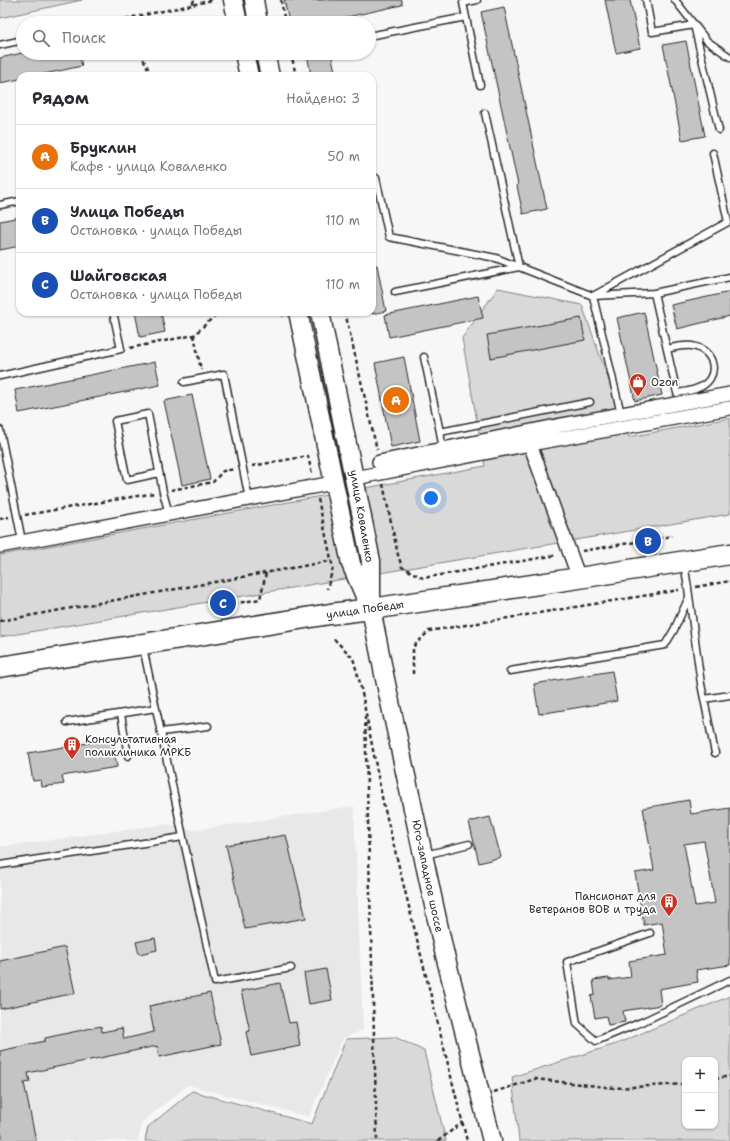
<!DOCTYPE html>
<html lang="ru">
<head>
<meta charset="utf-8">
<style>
  body { margin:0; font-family:"Shantell Sans",sans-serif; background:#f2f2f3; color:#2b2b33 }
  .controls { position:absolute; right:12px; bottom:12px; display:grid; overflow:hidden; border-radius:8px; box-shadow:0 1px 3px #0004 }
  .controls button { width:36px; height:36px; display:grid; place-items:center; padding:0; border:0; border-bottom:1px solid #e1e1e2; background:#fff; color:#2b2b33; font:20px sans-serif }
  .you { position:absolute; left:431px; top:498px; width:14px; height:14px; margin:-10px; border:3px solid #fff; border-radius:50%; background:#1a73e8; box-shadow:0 0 0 6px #1a73e833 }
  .badge { display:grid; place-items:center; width:26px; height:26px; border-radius:50%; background:#111827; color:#fff; font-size:13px; font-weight:700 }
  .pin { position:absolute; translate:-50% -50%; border:2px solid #fff; box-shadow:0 1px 4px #0006 }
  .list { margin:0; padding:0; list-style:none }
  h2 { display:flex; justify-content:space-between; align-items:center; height:52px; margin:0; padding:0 16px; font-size:17px }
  h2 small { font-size:13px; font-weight:400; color:#7c7c81 }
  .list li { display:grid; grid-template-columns:26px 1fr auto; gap:12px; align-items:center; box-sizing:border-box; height:64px; padding:0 16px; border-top:1px solid #e1e1e2 }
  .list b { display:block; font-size:15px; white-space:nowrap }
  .list p { margin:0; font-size:13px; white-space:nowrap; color:#7c7c81 }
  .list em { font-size:13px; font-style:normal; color:#7c7c81 }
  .icon { flex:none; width:22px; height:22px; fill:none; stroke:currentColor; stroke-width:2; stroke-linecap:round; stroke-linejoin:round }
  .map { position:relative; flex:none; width:730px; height:1141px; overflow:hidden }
  .search { position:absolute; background:#fff; box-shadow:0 1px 3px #0004; left:16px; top:16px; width:360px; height:44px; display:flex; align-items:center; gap:10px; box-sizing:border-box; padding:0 14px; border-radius:22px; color:#7c7c81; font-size:15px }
  .panel { position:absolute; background:#fff; box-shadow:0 1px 3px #0004; left:16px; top:72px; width:360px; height:244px; border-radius:12px }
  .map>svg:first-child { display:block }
  .built { fill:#e8e8e8 }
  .green { fill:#d9d9d9; stroke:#828282; fill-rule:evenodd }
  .building { fill:#c4c4c4; stroke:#2b2b2b; fill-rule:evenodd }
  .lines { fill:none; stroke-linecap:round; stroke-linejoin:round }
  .lane-casing { stroke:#2b2b2b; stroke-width:9 }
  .street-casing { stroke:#2b2b2b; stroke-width:16 }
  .secondary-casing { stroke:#2b2b2b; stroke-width:21 }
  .primary-casing { stroke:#2b2b2b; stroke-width:23 }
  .path { stroke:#2b2b2b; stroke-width:2.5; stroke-dasharray:4 3; stroke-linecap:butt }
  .lane { stroke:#fff; stroke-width:6 }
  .street { stroke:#fff; stroke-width:13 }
  .secondary { stroke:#fff; stroke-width:18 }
  .primary { stroke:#fff; stroke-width:20 }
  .labels { text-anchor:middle; stroke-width:3.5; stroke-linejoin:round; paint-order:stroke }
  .poi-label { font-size:11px; fill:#2b2b2b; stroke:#fff; text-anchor:start }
  .street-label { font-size:11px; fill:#2b2b2b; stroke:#fff }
</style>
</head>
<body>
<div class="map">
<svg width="730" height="1141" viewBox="0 0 730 1141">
  <rect width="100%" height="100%" fill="#f7f7f7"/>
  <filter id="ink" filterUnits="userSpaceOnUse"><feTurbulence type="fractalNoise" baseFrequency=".025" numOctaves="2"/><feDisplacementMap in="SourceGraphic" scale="8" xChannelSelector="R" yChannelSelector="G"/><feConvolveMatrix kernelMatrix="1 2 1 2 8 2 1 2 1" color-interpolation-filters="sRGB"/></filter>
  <g filter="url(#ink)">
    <!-- built -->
    <path class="built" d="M354,806l9,224 -20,8 -34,79 -121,-32 -46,37 -4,19h-138v-294l167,-23 28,6z"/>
    <!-- green -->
    <path class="green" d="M0,0h82l-82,18z
      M498,288l84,17 47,132 101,-19v96l-730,123v-82l485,-89 -23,-128z
      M730,996v145h-211l-7,-64 104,-33zM685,1060h30v66h-30z
      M395,1037l29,14 22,90h-301l3,-14 44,-36 120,33 34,-85z"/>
    <!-- building -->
    <path class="building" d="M284,0h118v5l-82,18h-19l-1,-4 -11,3z
      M605,0h25l10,48 -24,5z
      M504,7l43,202 -24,5 -6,-28 1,-1 -37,-173z
      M686,41l19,95 -23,4 -19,-95z
      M22,53h57l3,13 -47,10h-15v3l-20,4v-25z
      M307,53h24l5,23h-25z
      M20,217v29l-20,4v-29z
      M377,265l9,46 -14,3v-48z
      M730,292v24l-53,13 -6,-24z
      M478,296l5,22 -94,19 -4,-22z
      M135,312h26l4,20 -25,5z
      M644,312l18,83 -27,6 -18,-83z
      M581,318l4,22 -94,18 -4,-23z
      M404,357l16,84 -29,6 -16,-84z
      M155,362l5,23 -141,28 -4,-23z
      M192,395l18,84 -28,6 -18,-84z
      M612,671l5,30 -78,13 -5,-30z
      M112,739l5,28 -55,9 2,8 -22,3 -1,-7 -8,1 -5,-28z
      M689,800l2,14 39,-6v157l-34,5 2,12 -39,7 2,16 -38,6 2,11 -17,3 -2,-9 -11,2 -4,-22 4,-1 -2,-15 16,-2v2l22,-3 -2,-16 38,-6 -5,-33 -18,3 -9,-52 19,-3 -11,-62zM704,841l11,62 -20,3 -11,-62z
      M490,817l11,40 -22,6 -10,-41z
      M286,835l20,83 -61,11 -19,-84z
      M155,938l2,12 -18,4 -3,-12z
      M65,947l10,46 -75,16v-48z
      M326,969l6,31 -23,4 -5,-31z
      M280,983l9,40 7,-1 4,24 -49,10 -5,-24 4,-1 -9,-40z
      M210,993l11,51 -62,13 -2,-11 -129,27 2,9 -6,1 12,58h-33l-3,-12v-78l45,-10v-3l56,-12 1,6 20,-4 2,11 30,-7 -5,-26z"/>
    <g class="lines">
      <defs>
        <path id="lane" d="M477,0l-14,3 17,82
          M646,0l6,32 42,-7 25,105
          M675,0l32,41 23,16
          M369,36l97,-19
          M0,45l23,-5
          M485,113l34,154
          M376,178l13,59 107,21 23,9
          M0,205l20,-4
          M395,292l124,-25 74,29 61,-3 76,-16
          M654,293l23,100c7,-1 15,-2 21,-5 23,-9 18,-38 -6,-42 -9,-1 -17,1 -25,3
          M424,357l16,75
          M0,376l121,-27 -8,-37
          M184,382l40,-8 25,125
          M621,414l-28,-118 135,-74 -15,-69
          M0,430l22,111
          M443,450l-3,-18 150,-30
          M159,473l-32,7 -12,-59 33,-7 15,78 6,22
          M684,563l4,25 13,96 14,69
          M143,647l40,190 32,145 76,-14
          M510,671l155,-26 9,-15 15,-33
          M704,699l26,-4
          M121,714l7,42
          M67,722l89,-14
          M161,732l47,-6
          M425,855l44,-11
          M0,865l183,-28
          M650,933l-83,29 10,62 19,17 48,-20 86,-41"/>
        <path id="street" d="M530,444l49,134
          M379,462l182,-37 169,-31
          M355,478l175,-34 200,-36
          M0,546l333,-63"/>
        <path id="secondary" d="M233,0l5,23
          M254,0l4,23
          M244,53l5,23
          M265,53l5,23
          M298,312l53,252 17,39
          M320,312l51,249v48l14,70 58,268 49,194"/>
        <path id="primary" d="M0,667l330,-53 41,-5 208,-31 151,-24"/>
      </defs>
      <!-- lane casing -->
      <use href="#lane" class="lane-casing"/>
      <!-- street casing -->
      <use href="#street" class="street-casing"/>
      <!-- secondary casing -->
      <use href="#secondary" class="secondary-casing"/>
      <!-- primary casing -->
      <use href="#primary" class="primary-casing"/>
      <!-- path -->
      <path class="path" d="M194,0l-2,5 20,-5
        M281,0l4,23
        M105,23l87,-18
        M140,53l12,23
        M291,53l5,23
        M277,312l6,5
        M345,312l32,138
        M194,335l7,35
        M130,348l64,-13 25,-23
        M252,466l56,-10 4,18
        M383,484l15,71 4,12 21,11 134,-23
        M171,490l42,-8 10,-11 12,-2
        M318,499l15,69 -6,21
        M25,515l130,-22
        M0,519l9,-2
        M582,551l90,-15
        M696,587l34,-6
        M227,605l33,-6 6,-26
        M0,621l331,-60
        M334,639l19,19 7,25 23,119 84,339
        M413,674v-27l16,-16 250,-41
        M365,716l12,425
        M715,1079l15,-3
        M494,1092l41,-13 80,9 70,-4
        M438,1141l25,-19"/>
      <!-- lane -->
      <use href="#lane" class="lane"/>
      <!-- street -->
      <use href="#street" class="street"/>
      <!-- secondary -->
      <use href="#secondary" class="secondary"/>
      <!-- primary -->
      <use href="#primary" class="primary"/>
    </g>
  </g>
  <!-- icons -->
  <defs>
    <symbol id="shop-pin" viewBox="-11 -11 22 30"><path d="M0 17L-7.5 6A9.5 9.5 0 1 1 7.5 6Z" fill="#c8321e" stroke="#fff"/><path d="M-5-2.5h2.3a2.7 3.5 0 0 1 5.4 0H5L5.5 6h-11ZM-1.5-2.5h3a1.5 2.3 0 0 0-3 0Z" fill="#fff"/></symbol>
    <symbol id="building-pin" viewBox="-11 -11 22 30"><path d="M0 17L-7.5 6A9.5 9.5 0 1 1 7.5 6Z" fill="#c8321e" stroke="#fff"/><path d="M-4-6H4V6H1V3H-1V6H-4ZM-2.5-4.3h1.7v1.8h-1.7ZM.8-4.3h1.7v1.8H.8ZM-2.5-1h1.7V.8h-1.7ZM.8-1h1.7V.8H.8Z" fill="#fff"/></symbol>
  </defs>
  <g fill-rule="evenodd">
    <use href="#shop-pin" x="628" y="372" width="20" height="27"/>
    <use href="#building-pin" x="62" y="735" width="20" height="27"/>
    <use href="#building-pin" x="659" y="892" width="20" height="27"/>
  </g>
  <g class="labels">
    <!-- poi labels -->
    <g class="poi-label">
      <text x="651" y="386">Ozon</text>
      <text x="85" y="743">Консультативная<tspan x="85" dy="13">поликлиника МРКБ</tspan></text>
      <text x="656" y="900" text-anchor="end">Пансионат для<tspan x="656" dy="13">Ветеранов ВОВ и труда</tspan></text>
    </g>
    <!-- street labels -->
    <g class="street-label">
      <text transform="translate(362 516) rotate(80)" y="4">улица Коваленко</text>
      <text transform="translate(365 609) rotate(-8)" y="4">улица Победы</text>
      <text transform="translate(428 876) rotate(78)" y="4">Юго-западное шоссе</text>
    </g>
  </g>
</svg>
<div class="controls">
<button>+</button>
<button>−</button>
</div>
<div class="you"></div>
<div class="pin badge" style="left:396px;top:400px;background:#e8710a">A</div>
<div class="pin badge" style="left:648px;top:541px;background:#1a4fb4">B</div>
<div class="pin badge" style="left:223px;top:603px;background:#1a4fb4">C</div>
<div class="search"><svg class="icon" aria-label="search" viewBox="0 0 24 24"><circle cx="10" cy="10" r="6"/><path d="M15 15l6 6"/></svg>Поиск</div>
<section class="panel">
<h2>Рядом<small>Найдено: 3</small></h2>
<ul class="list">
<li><span class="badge" style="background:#e8710a">A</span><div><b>Бруклин</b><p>Кафе · улица Коваленко</p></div><em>50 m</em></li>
<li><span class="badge" style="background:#1a4fb4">B</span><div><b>Улица Победы</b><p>Остановка · улица Победы</p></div><em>110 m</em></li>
<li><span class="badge" style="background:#1a4fb4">C</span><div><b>Шайговская</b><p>Остановка · улица Победы</p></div><em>110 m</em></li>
</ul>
</section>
</div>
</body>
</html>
